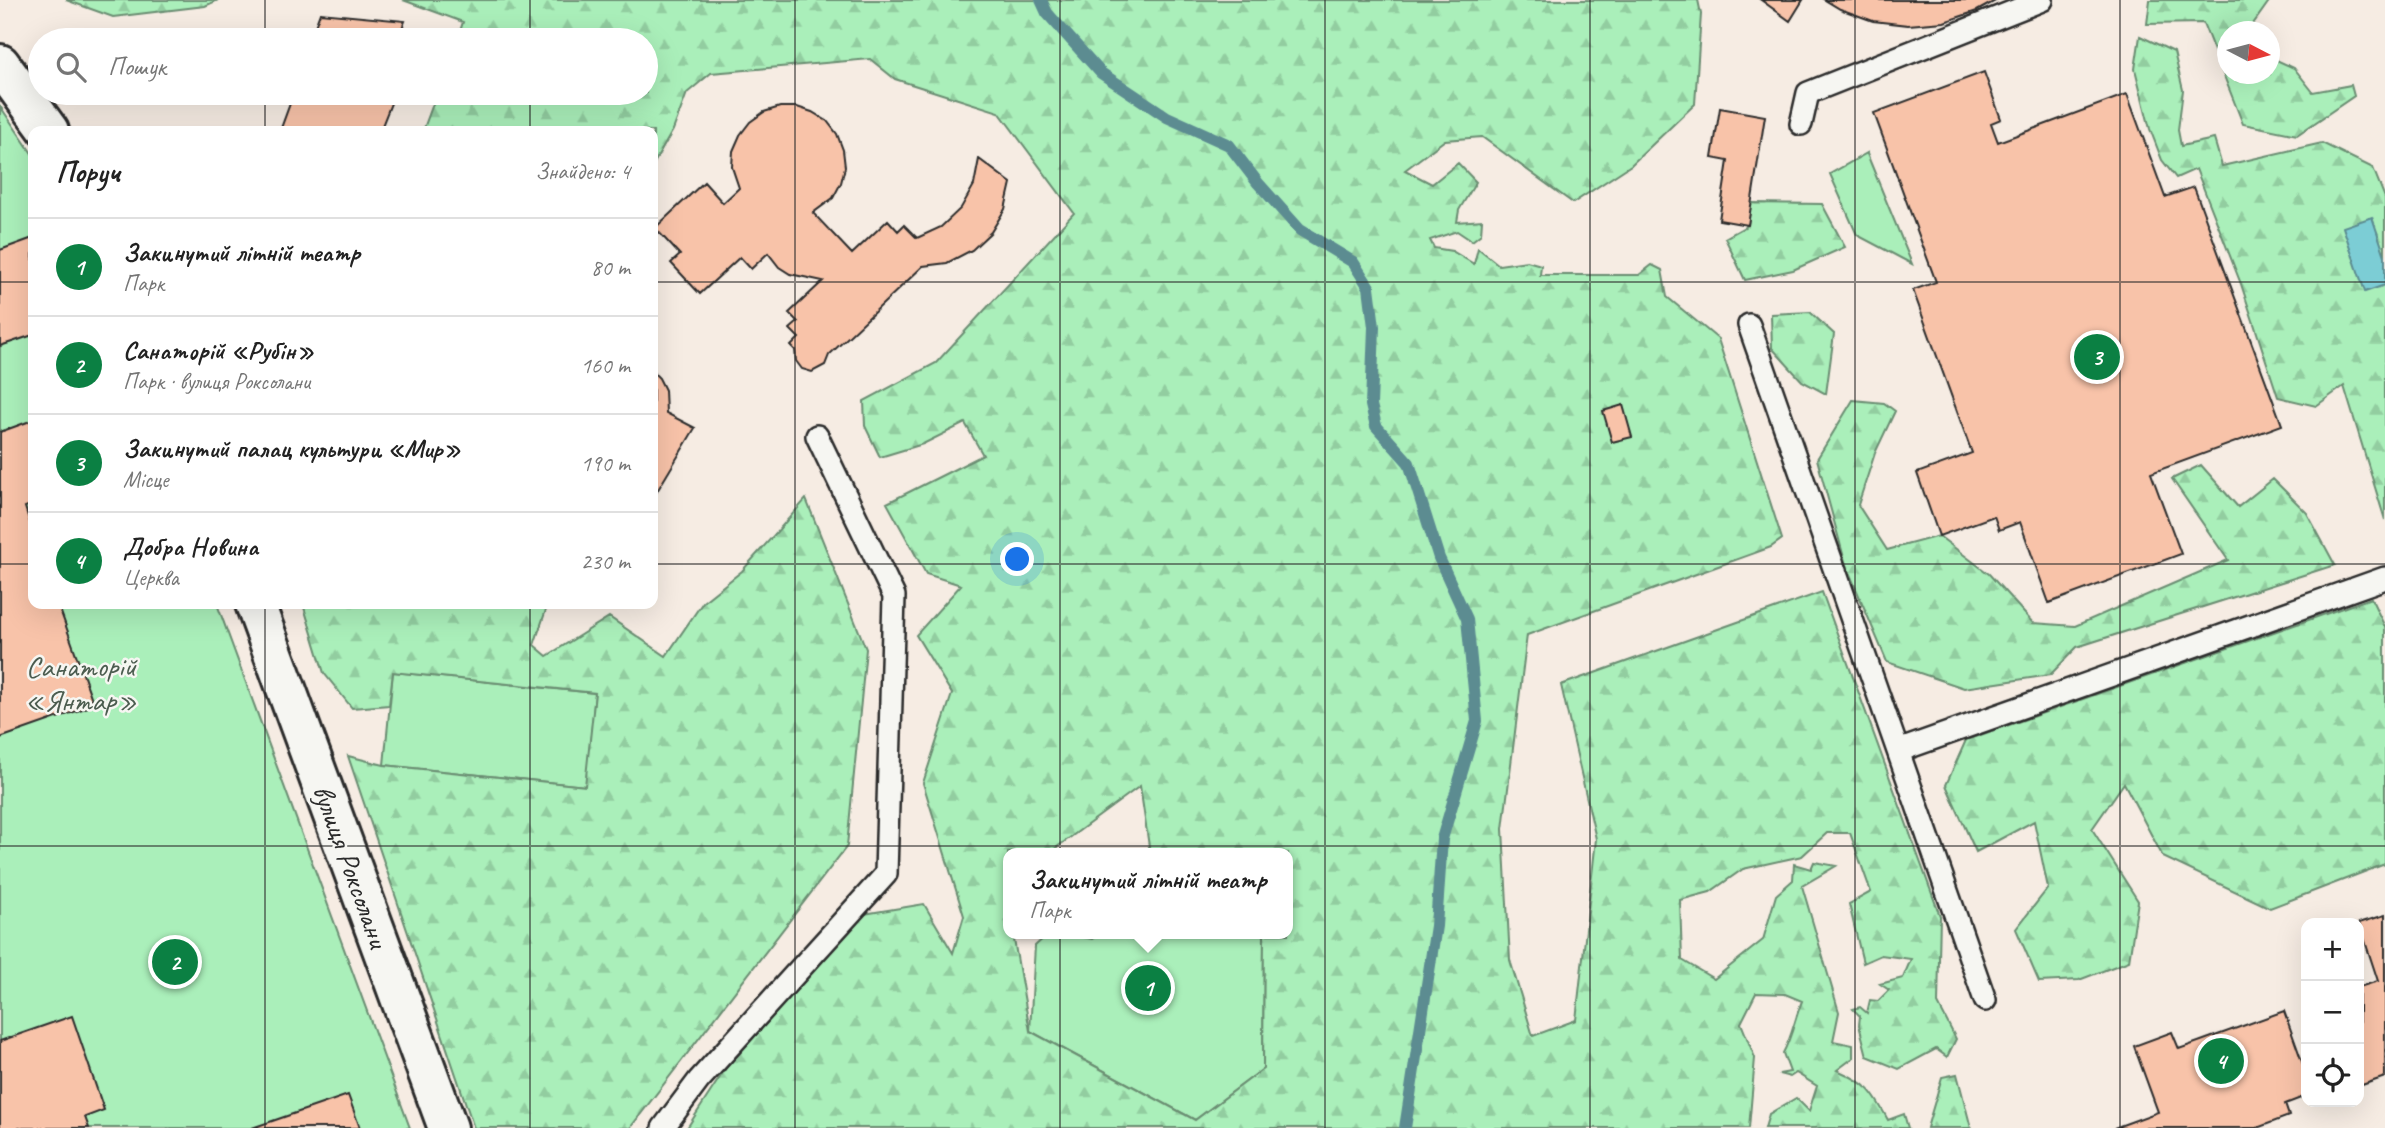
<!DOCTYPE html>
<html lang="uk">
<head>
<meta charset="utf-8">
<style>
  body { margin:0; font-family:Caveat,sans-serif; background:#f6f6f6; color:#222 }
  .controls { position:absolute; right:21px; bottom:21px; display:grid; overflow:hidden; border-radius:14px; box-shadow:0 7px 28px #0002 }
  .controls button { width:63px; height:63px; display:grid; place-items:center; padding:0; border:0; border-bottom:2px solid #e0e0e0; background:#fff; color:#222; font:35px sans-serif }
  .compass { position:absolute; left:2217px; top:21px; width:63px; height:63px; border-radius:50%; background:#fff; box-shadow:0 7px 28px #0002; rotate:96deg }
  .you { position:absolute; left:1018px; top:560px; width:24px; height:24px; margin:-18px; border:5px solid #fff; border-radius:50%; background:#1a73e8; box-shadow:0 0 0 10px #1a73e833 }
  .badge { display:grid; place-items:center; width:46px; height:46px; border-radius:50%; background:#0b8043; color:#fff; font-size:23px; font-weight:700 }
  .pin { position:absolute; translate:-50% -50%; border:4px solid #fff; box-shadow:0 2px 7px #0006 }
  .popup { position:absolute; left:1003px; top:848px; width:290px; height:91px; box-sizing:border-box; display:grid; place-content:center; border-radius:14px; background:#fff; filter:drop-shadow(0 2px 5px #0005); font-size:23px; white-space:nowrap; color:#767676 }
  .popup b { font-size:26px; color:#222 }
  .popup::after { content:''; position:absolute; left:50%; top:100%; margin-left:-14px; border:14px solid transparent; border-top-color:#fff }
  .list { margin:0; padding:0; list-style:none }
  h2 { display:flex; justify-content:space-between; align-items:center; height:91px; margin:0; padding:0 28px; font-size:30px }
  h2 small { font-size:23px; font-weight:400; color:#767676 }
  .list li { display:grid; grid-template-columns:46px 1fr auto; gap:21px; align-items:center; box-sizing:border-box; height:98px; padding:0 28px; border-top:2px solid #e0e0e0 }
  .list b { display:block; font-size:26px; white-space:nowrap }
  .list p { margin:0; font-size:23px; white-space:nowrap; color:#767676 }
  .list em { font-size:23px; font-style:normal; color:#767676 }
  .icon { flex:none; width:38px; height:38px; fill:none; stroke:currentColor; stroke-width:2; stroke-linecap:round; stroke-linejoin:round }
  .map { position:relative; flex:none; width:2385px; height:1128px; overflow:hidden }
  .search { position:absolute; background:#fff; box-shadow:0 7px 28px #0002; left:28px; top:28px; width:630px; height:77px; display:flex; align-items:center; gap:18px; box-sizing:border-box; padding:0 24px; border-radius:38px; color:#767676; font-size:26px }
  .panel { position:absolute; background:#fff; box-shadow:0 7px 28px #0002; left:28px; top:126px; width:630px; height:483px; border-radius:14px }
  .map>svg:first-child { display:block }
  .green { fill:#aaefba; stroke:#6a8d72; stroke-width:2 }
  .forest { fill:url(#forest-firs); stroke:#6a8d72; stroke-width:2; fill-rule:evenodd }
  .water { fill:#7ccdd5; stroke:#5c8c91; stroke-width:2 }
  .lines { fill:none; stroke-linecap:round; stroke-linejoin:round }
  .stream { stroke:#5c8c91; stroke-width:12 }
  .building { fill:#f8c3a9; stroke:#2b2b2b; stroke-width:2 }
  .service-casing { stroke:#2b2b2b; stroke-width:26 }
  .minor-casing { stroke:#2b2b2b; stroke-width:44 }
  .service { stroke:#f6f6f2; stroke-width:21 }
  .minor { stroke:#f6f6f2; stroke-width:38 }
  .grid { fill:none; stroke:#2b2b2b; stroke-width:2; stroke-opacity:0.55 }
  .labels { text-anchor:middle; stroke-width:5; stroke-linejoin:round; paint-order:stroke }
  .park-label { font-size:30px; fill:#4b5c4f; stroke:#f6f6f2 }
  .street-label { font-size:30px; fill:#2b2b2b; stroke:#f6f6f2 }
</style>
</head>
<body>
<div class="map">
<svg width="2385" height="1128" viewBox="0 0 2385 1128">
  <defs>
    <pattern id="forest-firs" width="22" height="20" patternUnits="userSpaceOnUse" patternTransform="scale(1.75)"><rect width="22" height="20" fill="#aaefba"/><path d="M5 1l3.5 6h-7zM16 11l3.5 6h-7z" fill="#92cda0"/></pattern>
  </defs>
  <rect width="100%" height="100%" fill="#f6ece3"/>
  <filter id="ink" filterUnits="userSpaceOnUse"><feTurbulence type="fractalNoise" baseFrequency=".0143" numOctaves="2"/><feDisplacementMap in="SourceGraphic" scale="14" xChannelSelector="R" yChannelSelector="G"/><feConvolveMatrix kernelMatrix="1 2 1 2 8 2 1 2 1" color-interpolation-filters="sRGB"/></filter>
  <g filter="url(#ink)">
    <!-- green -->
    <path class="green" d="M0,106l33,49v449h184l193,524h-410z
      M1867,153v1l45,110 -55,-29 -27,-61z
      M393,672l202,21 -9,93 -202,-21z
      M1048,934h21l23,5 7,-5h165l-1,135 -68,51 -165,-89 5,-85z"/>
    <!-- forest -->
    <path class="forest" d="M66,0h152l-13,6 -92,11z
      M403,0h1295l3,14 -6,90 -64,61 -58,38 -91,-66 -37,3 -40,30 27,14 26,-21 18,19 -17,28 -2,12 25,-2 -1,14 -9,7 -15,-10 -27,9 4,8 18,3 22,13 4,-16 21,17 28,-4 14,4 -1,10h99l13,-10 10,5 5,27 51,42 64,200 -11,8 -244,88 -24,194 7,131 23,76 43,-16 20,-181 -35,-154 261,-93 118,324 -2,88 18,35 -9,18 -11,-8 -37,20 -32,-13 -8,-31 1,-9 -7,-7 7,-2 7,6 3,-13 8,1 11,-11 -9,-6 23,-6 8,-19 -30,-4 -18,8 -14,-59 22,-12 -21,-59h-23l-25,23 -59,13 -33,23 -30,8 2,60 32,19 49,-39 13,-45 17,-15 1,-16 17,5 3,-7 22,4 -34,20 37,126 -6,29 20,4v13l-16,12c30,13 36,22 51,50l16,-6 4,14h-143l4,-14 27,-16 13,13 8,-25 -21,-13 -6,4 -11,-3 11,-2 -7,-19c9,-16 12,-35 19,-52l-17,-7 -29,-1 -15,30 14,35 -6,70h-1062l39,-60 138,-154 60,-10 29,49 11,-37 -41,-133 29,-89 -36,-59 45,-50 -35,-11 -39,-71 96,-48 -18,-32 -42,21 -43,13 -15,-31 -1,-25 72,-38 138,-150 -75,-101 -104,-33 -25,-20 -159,14 -24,20 -14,37 -20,35v-34h-230l14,-38h209v-53h-189l6,-18zM1140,786l10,67h138v81h-24l-1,135 -68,51 -165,-89 -17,-97h-5v-33l-3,-16 3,-2v-30h41z
      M2150,0h120l-22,31 -20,1v42h42v-17l24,11 19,24 38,-7 3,11 -57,39 -54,-11 -40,-101 -56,1z
      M2140,36l34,16 9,38 -5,40 3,16 33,-7 8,27 100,-23 51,25 12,30v322l-41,-134 -28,20 -38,-9 -37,-113 -45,-115 -20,9 -14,-18 -12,-31 -15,-60z
      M1751,203l71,1 23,43 -52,23 -48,10 -20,-42 23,-13z
      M1810,312l24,22 -8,60 -24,-13 -30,-33 -1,-34z
      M1853,400l31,3 11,8 -20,42 -17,52 29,45 52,-14 50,38 44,49 42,3 153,-66 -56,-81 29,-14 37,42 35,-28 34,34 28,52 -258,82 -27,28 -86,13 -77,-26 -41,-97 -29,-106z
      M806,499l60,150 -19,197 -217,282h-156l-126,-372 36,9 201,21 10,-93 -202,-21 -4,33 -37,3 -28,-35 -21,-69h245l-14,41 13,11 62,-39 57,39 37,-54 39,-31z
      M2371,598l14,29v237l-115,44 -107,-51 -39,-74 -32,46 46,72 -9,60 -50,19 -40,2 -23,-53 32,-41 -14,-67 -58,31 -30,-67 20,-45z
      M1957,1074l14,54h-44l15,-51z"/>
    <!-- water -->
    <path class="water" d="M2372,217l13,39v29l-20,7 -22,-65z"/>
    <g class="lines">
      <!-- stream -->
      <path class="stream" d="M1041,0l6,13 54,60 66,44 62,28 29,38 42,47 53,32 16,25 5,40 -3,78 5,21 33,37 30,95 28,61 10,102 -35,118 -6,87 -31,202"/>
    </g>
    <!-- building -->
    <path class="building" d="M1761,0h42l-13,21z
      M1825,0h172l-20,11 -33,11 -36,3 -35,-4 -33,-12z
      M320,13l85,8 -8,19h-87z
      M1984,72l17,47 -10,4 7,19 129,-48 38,103 29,-10 88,238 -131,48 30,81 -132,49 -29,-81 -21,8 -5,-14 -55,20 -22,-63 55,-20 -59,-163 23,-8 -62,-169z
      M291,93h104l-15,38h-100l12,-33 -2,-1z
      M780,107h17l15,5 15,9 10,13 6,16 2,17 -4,16 -8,15 -20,15 39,41 36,-34 10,11 6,-6 13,13 24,-11 20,-19 13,-23 5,-26 32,24 -6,26 -14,23 -19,18 -25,13 -24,3 -94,89 -4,10 -13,7 -10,-3 -6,-8 -1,-11 -4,-4 8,-8 -9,-9 8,-7 -9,-9 34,-32 -33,-7 -11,-7 -11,-14 -17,16 -11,-12 -40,37 -29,-31 9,-8 -25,-27 49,-46 19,21 16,-15 -7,-21 1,-16 7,-16 10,-13 14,-10z
      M1720,108l45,8 -17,109 -29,-5 9,-59 -16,-3z
      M33,238v97l-33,11v-96z
      M653,372l6,6 6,12 1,23 29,15 -42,70z
      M1623,405l9,32 -20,5 -9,-31z
      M33,420v84l-8,3 8,25v72h25l36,101 -94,33v-306z
      M2385,915v162l-26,9v-99l19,-6 -19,-58z
      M2284,1011l22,62v23l-21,8 4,12 -32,12h-143l44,-16 -24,-66 38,-14 7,17z
      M72,1016l32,94 -19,7 4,11h-89v-87z
      M348,1095l12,33h-108z"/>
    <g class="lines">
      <defs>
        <path id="service" d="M1801,124l7,-31 234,-93
          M1749,325l149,426 487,-173
          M1898,751l87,249
          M663,1128l36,-48 187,-206 8,-278 -77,-160"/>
        <path id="minor" d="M0,64l49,67
          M255,604l193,524"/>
      </defs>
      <!-- service casing -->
      <use href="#service" class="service-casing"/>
      <!-- minor casing -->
      <use href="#minor" class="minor-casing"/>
      <!-- service -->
      <use href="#service" class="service"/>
      <!-- minor -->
      <use href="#minor" class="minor"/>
    </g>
  </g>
  <!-- grid -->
  <path class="grid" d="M265,0v40M530,0v40M795,0v1128M1060,0v1128M1325,0v1128M1590,0v1128M1855,0v1128M2120,0v1128M265,93v38M530,93v38M0,282h33M653,282h1732M0,564h33M653,564h1732M265,604v524M530,604v524M0,846h2385"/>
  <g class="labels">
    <!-- park labels -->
    <g class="park-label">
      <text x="81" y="676">Санаторій<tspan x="81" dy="34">«Янтар»</tspan></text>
    </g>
    <!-- street labels -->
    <g class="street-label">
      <text transform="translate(351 866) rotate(70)" y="10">вулиця Роксолани</text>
    </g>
  </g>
</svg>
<div class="controls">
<button>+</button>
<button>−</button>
<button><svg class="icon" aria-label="locate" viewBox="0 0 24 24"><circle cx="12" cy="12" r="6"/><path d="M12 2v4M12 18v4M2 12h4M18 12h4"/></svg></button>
</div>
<svg class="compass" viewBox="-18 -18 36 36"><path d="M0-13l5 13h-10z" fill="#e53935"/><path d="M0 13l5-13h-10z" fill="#767676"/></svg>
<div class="you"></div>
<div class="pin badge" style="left:1148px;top:988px">1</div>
<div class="popup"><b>Закинутий літній театр</b>Парк</div>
<div class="pin badge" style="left:175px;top:962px">2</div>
<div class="pin badge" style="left:2097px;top:357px">3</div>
<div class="pin badge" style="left:2221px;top:1061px">4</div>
<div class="search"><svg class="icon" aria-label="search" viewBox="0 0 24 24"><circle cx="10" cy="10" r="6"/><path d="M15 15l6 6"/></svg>Пошук</div>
<section class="panel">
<h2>Поруч<small>Знайдено: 4</small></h2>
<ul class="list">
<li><span class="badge">1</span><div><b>Закинутий літній театр</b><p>Парк</p></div><em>80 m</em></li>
<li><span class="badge">2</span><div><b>Санаторій «Рубін»</b><p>Парк · вулиця Роксолани</p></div><em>160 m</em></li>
<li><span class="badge">3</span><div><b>Закинутий палац культури «Мир»</b><p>Місце</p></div><em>190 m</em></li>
<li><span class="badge">4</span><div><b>Добра Новина</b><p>Церква</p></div><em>230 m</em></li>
</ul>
</section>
</div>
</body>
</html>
